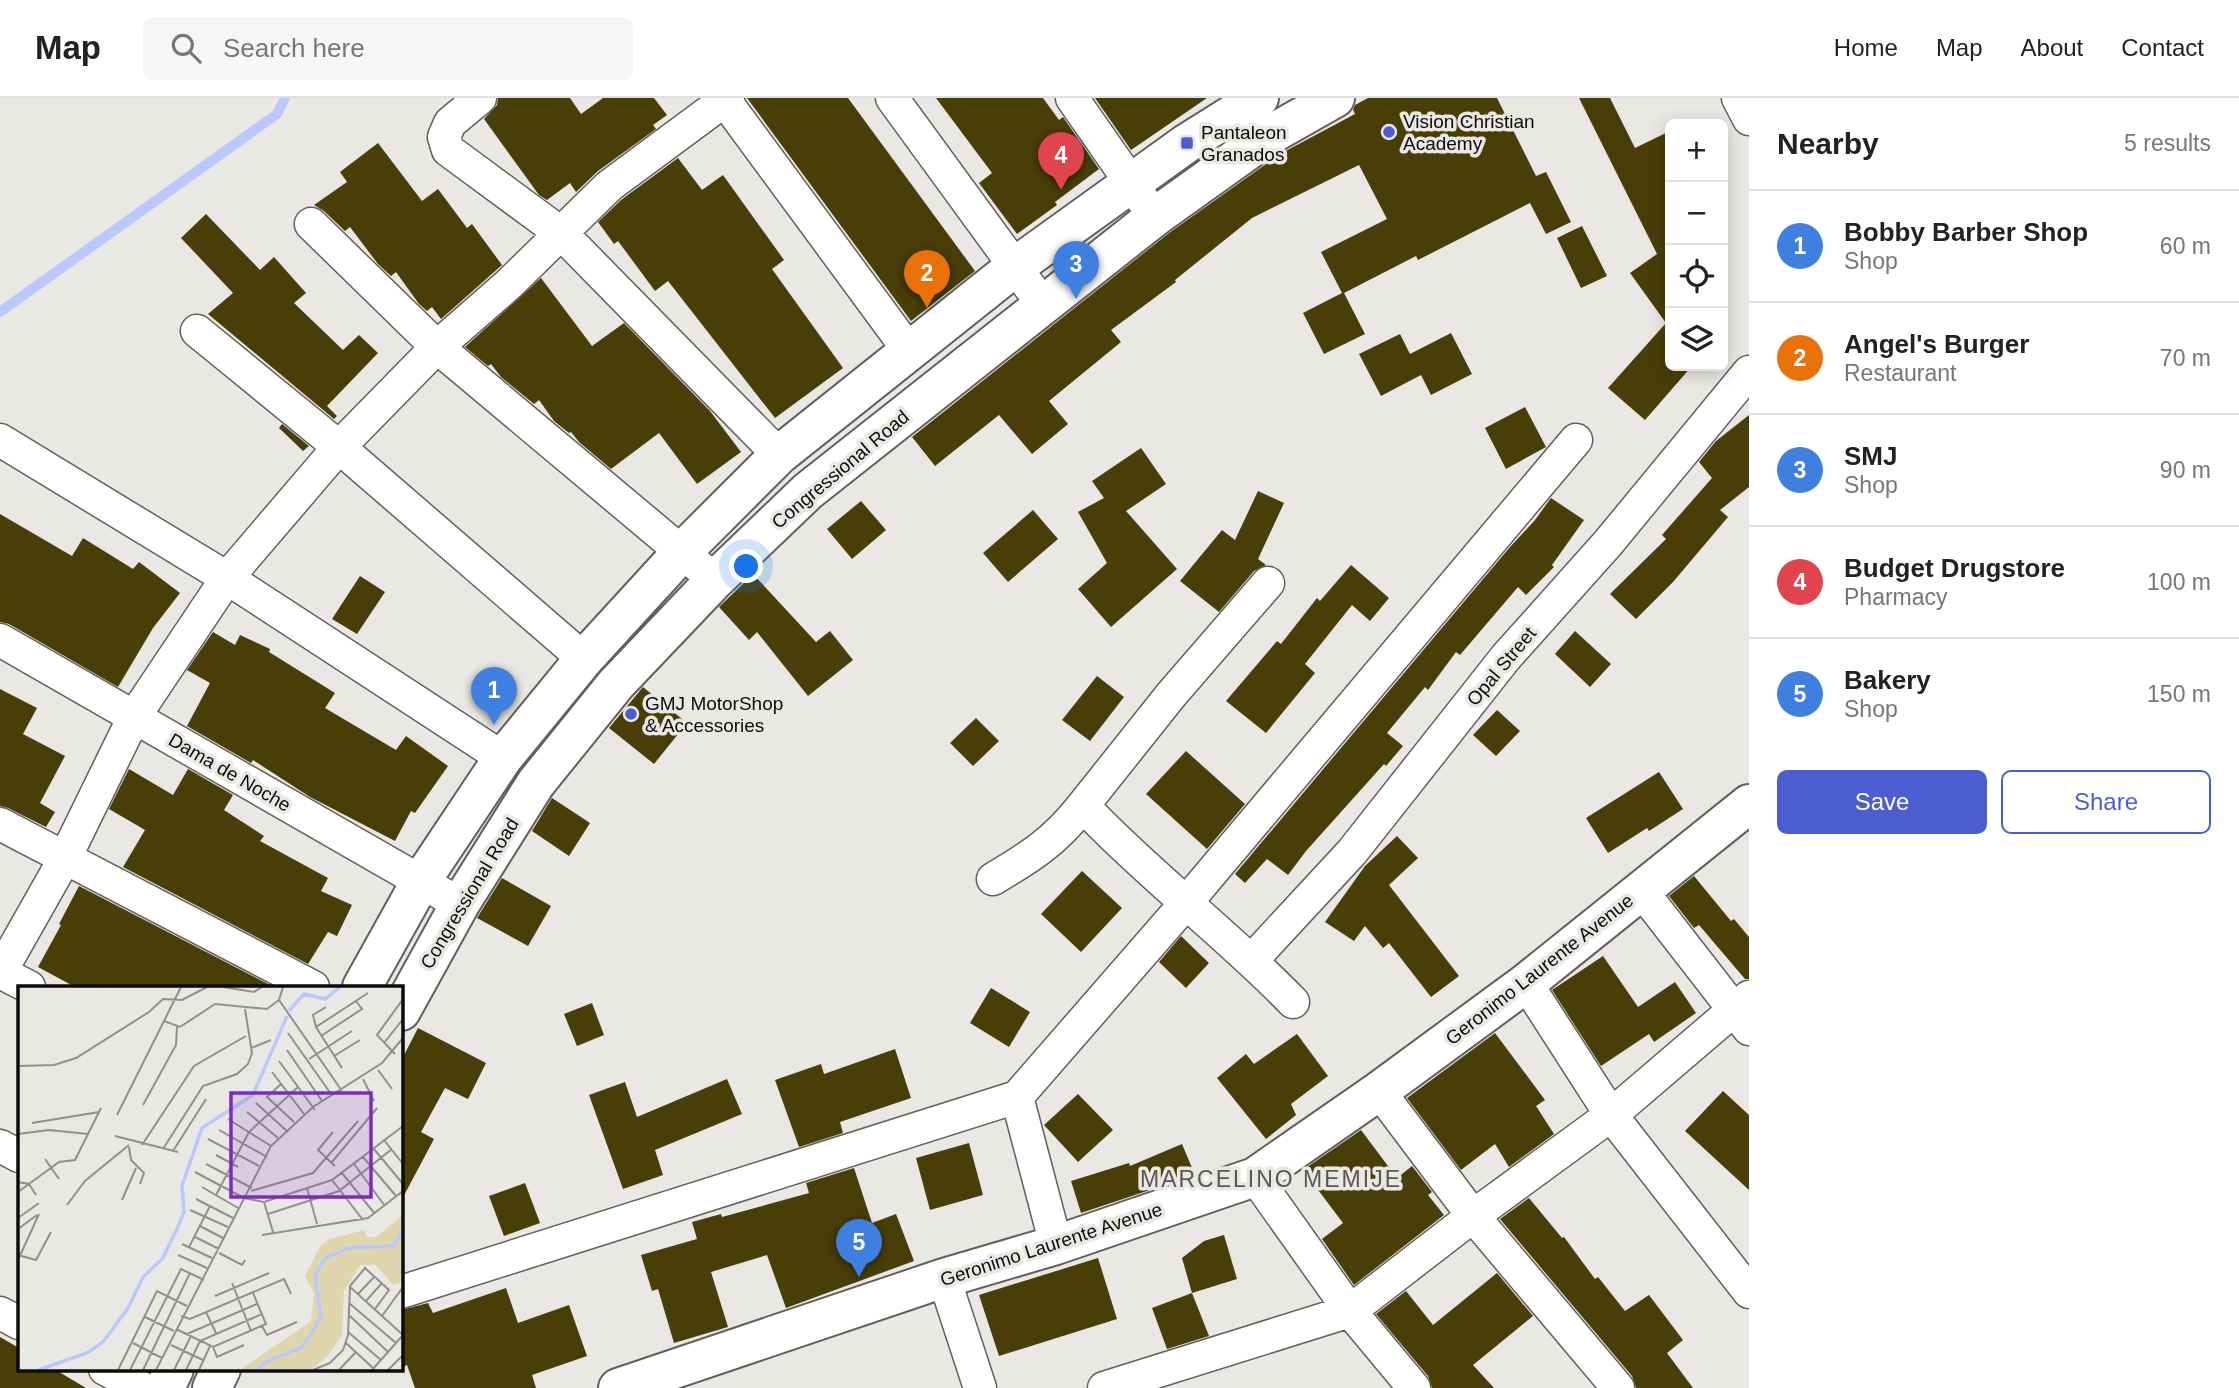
<!DOCTYPE html>
<html lang="en">
<head>
<meta charset="utf-8">
<style>
  body { margin:0; font-family:Helvetica,sans-serif; background:#f6f6f6; color:#222 }
  .controls { position:absolute; right:21px; top:21px; display:grid; overflow:hidden; border-radius:10px; box-shadow:0 4px 18px #0003 }
  .controls button { width:63px; height:63px; display:grid; place-items:center; padding:0; border:0; border-bottom:2px solid #e0e0e0; background:#fff; color:#222; font:35px sans-serif }
  .you { position:absolute; left:747px; top:469px; width:24px; height:24px; margin:-18px; border:5px solid #fff; border-radius:50%; background:#1a73e8; box-shadow:0 0 0 10px #1a73e833 }
  .badge { display:grid; place-items:center; width:46px; height:46px; border-radius:50%; background:#4c5cd1; color:#fff; font-size:23px; font-weight:700 }
  .pin { position:absolute; translate:-50% -58px; filter:drop-shadow(0 2px 4px #0008) }
  .pin::after { content:''; position:absolute; top:37px; width:24px; height:21px; background:inherit; clip-path:polygon(0 0,100% 0,50% 100%) }
  .list { margin:0; padding:0; list-style:none }
  h2 { display:flex; justify-content:space-between; align-items:center; height:91px; margin:0; padding:0 28px; font-size:30px }
  h2 small { font-size:23px; font-weight:400; color:#767676 }
  .list li { display:grid; grid-template-columns:46px 1fr auto; gap:21px; align-items:center; box-sizing:border-box; height:112px; padding:0 28px; border-top:2px solid #e0e0e0 }
  .list b { display:block; font-size:26px; white-space:nowrap }
  .list p { margin:0; font-size:23px; white-space:nowrap; color:#767676 }
  .list em { font-size:23px; font-style:normal; color:#767676 }
  .actions { display:flex; gap:14px; padding:21px 28px }
  .actions a { flex:1; padding:16px 0; border:2px solid #4c5cd1; border-radius:10px; text-align:center; font-size:24px; color:#4c5cd1 }
  .actions .main { background:#4c5cd1; color:#fff }
  .icon { flex:none; width:38px; height:38px; fill:none; stroke:currentColor; stroke-width:2; stroke-linecap:round; stroke-linejoin:round }
  .map { position:relative; flex:none; width:1749px; height:1290px; overflow:hidden }
  header { display:flex; align-items:center; gap:42px; box-sizing:border-box; height:98px; padding:0 35px; background:#fff; border-bottom:2px solid #e0e0e0 }
  header strong { font-size:33px }
  nav { display:flex; gap:38px; margin-inline-start:auto; font-size:24px }
  .search { width:490px; height:63px; background:#f6f6f6; display:flex; align-items:center; gap:18px; box-sizing:border-box; padding:0 24px; border-radius:10px; color:#767676; font-size:26px }
  main { display:flex }
  aside { flex:1; background:#fff }
  .map>svg:first-child { display:block }
  .lines { fill:none; stroke-linecap:round; stroke-linejoin:round }
  .stream { stroke:#bbc9fa; stroke-width:10 }
  .building { fill:#493e08 }
  .street-casing { stroke:#61605d; stroke-width:35 }
  .secondary-casing { stroke:#61605d; stroke-width:42 }
  .street { stroke:#fff; stroke-width:32 }
  .secondary { stroke:#fff; stroke-width:38 }
  .poi-dot { fill:#4c5cd1; stroke:#e9e8e4; stroke-width:2.5 }
  .labels { text-anchor:middle; stroke-width:7; stroke-linejoin:round; paint-order:stroke }
  .poi-label { font-size:19px; fill:#0c0c0a; stroke:#e9e8e4; text-anchor:start }
  .street-label { font-size:19px; fill:#0c0c0a; stroke:#e9e8e4 }
  .quarter-label { font-size:23px; letter-spacing:2px; fill:#585754; stroke:#e9e8e4 }
  .inset-river { fill:none; stroke:#bbc9fa; stroke-width:3.5 }
  .inset-road { fill:none; stroke:#91908d; stroke-width:2 }
  .view { fill:#7b2cbf; fill-opacity:0.15; stroke:#7b2cbf; stroke-width:3.5 }
  .inset-edge { fill:none; stroke:#0c0c0a; stroke-width:3.5 }
</style>
</head>
<body>
<header>
<strong>Map</strong>
<div class="search"><svg class="icon" aria-label="search" viewBox="0 0 24 24"><circle cx="10" cy="10" r="6"/><path d="M15 15l6 6"/></svg>Search here</div>
<nav><a>Home</a><a>Map</a><a>About</a><a>Contact</a></nav>
</header>
<main>
<div class="map">
<svg width="1749" height="1290" viewBox="0 0 1749 1290">
  <rect width="100%" height="100%" fill="#e9e8e4"/>
  <g class="lines">
    <!-- stream -->
    <path class="stream" d="M0,214l277,-198 8,-16"/>
  </g>
  <!-- building -->
  <path class="building" d="M498,0h72l11,16 22,-16h51l13,17 -14,10 3,4 -58,42 -22,21 -6,-9 -23,17 -8,-5 -55,-76 13,-14z
    M747,0h101l127,173 -64,50z
    M936,0h107l16,22 4,-3 36,52 -44,33 2,3 -40,29 -38,-51 13,-10z
    M1095,0h112l-76,52z
    M1368,0h129l39,78 10,-4 25,50 -25,12 -16,-31 -112,57 -2,-4 -72,37 21,41 -41,20 -21,-41 39,-20 -21,-41 66,-33 -28,-54 -107,53 -77,62 1,2 -65,48 10,12 -72,59 19,23 -36,30 -33,-39 -64,51 -23,-29 257,-204 111,-79 75,-40 -2,-4 2,-5z
    M1579,0h31l25,50 35,-17v235h22l-47,54 -37,-32 58,-65 -36,-50 27,-19z
    M378,45l44,58 16,-12 29,39 5,-4 30,41 -61,54 -9,-12 -5,4 -8,-7 -23,-32 -5,4 -13,-12 -28,-37 -5,4 -21,-20 -10,-6 33,-23 -7,-10z
    M678,60l24,32 21,-15 61,85 -12,9 71,99 -68,50 -107,-137 -13,10 -37,-50 -4,3 -16,-22 23,-22z
    M206,116l54,56 14,-13 32,36 -12,10 49,47 16,-15 19,18 -51,53 10,10 -3,3 -126,-105 25,-21 -52,-55z
    M1582,128l25,50 -26,12 -24,-50z
    M541,180l51,68 32,-23 86,88 31,41 -44,32 -38,-51 -48,36 -32,-27 -8,-10 -2,1 -15,-12 -15,-21 -5,4 -33,-27 -10,-13 -3,2 -23,-19z
    M1451,235l21,41 -41,21 -10,-20 -40,21 -22,-42 41,-20 10,20z
    M1525,309l21,40 -40,22 -21,-41z
    M1749,317v72l-29,23 8,7 -55,65 -37,37 -26,-25 56,-55 -4,-4 50,-57 -13,-16 17,-21z
    M282,326l27,22 -6,5 -24,-23z
    M1141,350l25,36 -40,27 51,58 -66,58 -33,-38 29,-26 -29,-51 26,-14 -12,-17z
    M1258,393l26,12 -26,56 8,6 -12,6 -35,41 -39,-31 42,-51 13,10z
    M1551,400l33,22 -32,45 2,2 -28,28 -8,-8 -58,68 -4,-3 -28,38 -3,-3 -38,46 16,13 -17,20 -2,-2 -78,87 -18,24 -21,-16 -22,24 -10,-9 275,-327 25,-27z
    M861,403l25,29 -34,29 -25,-30z
    M1033,412l25,29 -50,43 -25,-29z
    M0,416l72,42 11,-18 50,31 6,-7 41,31 -27,35 -35,59 -109,-63 -9,-2z
    M1351,467l38,33 -19,23 -18,-16 -47,59 10,9 -49,60 -40,-32 51,-60 4,3 36,-46 3,3z
    M753,476l63,68 14,-11 23,29 -45,36 -51,-64 -8,8 -30,-33z
    M360,478l25,16 -28,42 -25,-15z
    M1575,533l36,33 -21,23 -35,-33z
    M213,534l22,13 5,-10 30,14 -1,3 66,41 -10,15 71,42 10,-14 42,30 -33,47 -4,-2 -16,30 -85,-44 -57,-37 -2,3 -64,-37 23,-43 -23,-13z
    M1097,578l27,21 -34,44 -28,-21z
    M643,589l44,36 -33,41 -45,-36z
    M0,591l37,19 -14,26 42,22 -25,47 15,9 -9,15 -38,-19 -8,-2z
    M1497,612l23,21 -24,25 -23,-21z
    M976,620l23,23 -26,25 -23,-23z
    M1186,653l59,53 -38,45 -61,-55z
    M129,671l44,26 15,-26 45,26 -9,15 40,26 -4,5 68,37 -7,13 31,14 -15,31 -9,-4 -20,32 -185,-97 22,-37 -36,-21z
    M1659,674l24,37 -34,22 -2,-3 -39,25 -22,-35z
    M552,700l38,25 -21,33 -37,-25z
    M1397,738l21,22 -29,27 70,91 -28,21 -42,-54 -6,5 -18,-22 -11,15 -29,-19 40,-56z
    M1082,773l40,37 -41,44 -40,-38z
    M1694,778l37,45 3,-2 15,18v42h-4l-46,-54 -5,3 -25,-32z
    M502,780l49,28 -23,40 -51,-28z
    M79,788l195,101h-199l-37,-20 23,-42 -2,-1z
    M1181,838l28,27 -23,25 -27,-26z
    M1603,858l35,51 37,-25 21,31 -42,29 -5,-8 -48,32 -49,-76z
    M991,890l39,24 -21,35 -39,-24z
    M592,905l12,32 -27,11 -13,-32z
    M418,930l68,35 -18,36 -23,-11 -24,44 13,7 -33,62v-140z
    M1495,935l50,67 -9,6 18,28 -45,33 -14,-23 -34,26 -54,-72z
    M1297,936l31,42 -37,28 5,11 -30,24 -49,-61 29,-24 8,10z
    M895,951l16,49 -71,24 3,11 -44,14 -24,-67 46,-16 3,10z
    M727,981l15,35 -87,36 8,25 -40,14 -34,-94 36,-13 12,35z
    M1723,993l26,24v75l-64,-59z
    M1078,996l35,36 -35,32 -34,-37z
    M1361,1032l36,48 15,-12 20,26 -4,3 16,20 -90,70 -32,-46 21,-16 -40,-53z
    M969,1045l14,52 -53,15 -14,-52z
    M1182,1046l13,31 -114,38 -10,-32 58,-18 1,3z
    M854,1070l18,55 24,-9 18,47 -128,47 -19,-53 -56,17 17,55 -54,16 -16,-54 -6,2 -11,-36 56,-16 -5,-17 29,-8 1,3 87,-24 -3,-10z
    M525,1085l15,40 -36,13 -15,-40z
    M1529,1100l33,40 2,-1 31,42 3,-2 27,34 24,-16 34,45 -16,13 26,35h-57l-4,-12 -132,-157z
    M1224,1137l13,44 -45,14 -10,-35 22,-17z
    M1098,1160l19,61 -118,37 -20,-61z
    M1497,1175l36,43 -60,49 21,23h-62l-4,-12 -52,-62 30,-23 27,34z
    M506,1190l12,35 51,-18 18,51 -55,19 4,13h-121l-8,-23 -6,3v-58l27,-7 5,10z
    M1192,1195l17,43 -42,13 -15,-41z
    M0,1239l19,11v21h35l32,19h-86z"/>
  <g class="lines">
    <defs>
      <path id="street" d="M480,0l-30,25 -6,14 4,13 114,84 217,221
        M723,0l187,254
        M892,0l151,207
        M1072,0l73,105
        M1738,0l11,21
        M311,126l126,123 278,233
        M197,233l142,116 245,212
        M0,342l227,138 276,180
        M1268,485l-97,112 -90,113 11,7c64,66 137,121 201,187
        M0,542l460,264
        M0,726l313,163
        M993,781c37,-22 61,-37 88,-71
        M1641,792l108,139
        M1252,862l100,-108 154,-195 102,-114 141,-171
        M0,874l29,15
        M0,875l65,-115 69,-141 93,-139 112,-131 98,-100 72,-63 100,-98 119,-88
        M1526,885l85,132 138,177
        M1379,993l94,125 145,172
        M1017,999l39,148
        M0,1048l19,10
        M1255,1079l95,134 64,77
        M944,1180l36,110
        M401,1194l616,-195 168,-193 391,-464
        M0,1215l19,10
        M105,1271l37,19
        M1104,1290l246,-77 123,-95 138,-101 138,-118"/>
      <path id="secondary" d="M362,889l59,-106 82,-123 81,-99 98,-107 97,-97 237,-189 171,-123 72,-45
        M401,913l59,-107 76,-121 80,-99 99,-104 93,-89 348,-275 112,-80 67,-38
        M165,1290l9,-19
        M212,1290l9,-19
        M618,1290l326,-110 112,-33 199,-68 124,-86 147,-108 223,-179"/>
    </defs>
    <!-- street casing -->
    <use href="#street" class="street-casing"/>
    <!-- secondary casing -->
    <use href="#secondary" class="secondary-casing"/>
    <!-- street -->
    <use href="#street" class="street"/>
    <!-- secondary -->
    <use href="#secondary" class="secondary"/>
  </g>
  <!-- markers -->
  <g class="poi-dot">
    <circle cx="1389" cy="34" r="7"/>
    <rect x="1180" y="38" width="14" height="14" rx="3.5"/>
    <circle cx="631" cy="616" r="7"/>
  </g>
  <g class="labels">
    <!-- poi labels -->
    <g class="poi-label">
      <text x="1403" y="30">Vision Christian<tspan x="1403" dy="22">Academy</tspan></text>
      <text x="1201" y="41">Pantaleon<tspan x="1201" dy="22">Granados</tspan></text>
      <text x="645" y="612">GMJ MotorShop<tspan x="645" dy="22">&amp; Accessories</tspan></text>
    </g>
    <!-- street labels -->
    <g class="street-label">
      <text transform="translate(840 371) rotate(-40)" y="7">Congressional Road</text>
      <text transform="translate(1501 568) rotate(-50)" y="7">Opal Street</text>
      <text transform="translate(230 674) rotate(30)" y="7">Dama de Noche</text>
      <text transform="translate(469 795) rotate(-59)" y="7">Congressional Road</text>
      <text transform="translate(1539 871) rotate(-38)" y="7">Geronimo Laurente Avenue</text>
      <text transform="translate(1051 1146) rotate(-18)" y="7">Geronimo Laurente Avenue</text>
    </g>
    <!-- quarter labels -->
    <g class="quarter-label">
      <text x="1271" y="1089">MARCELINO MEMIJE</text>
    </g>
  </g>
  <!-- overview -->
  <g transform="translate(18 888)">
    <rect width="385" height="385" fill="#e9e8e4"/>
    <path d="M385,229v66l-10,4 -17,-20h-16l-16,26 -2,45 -15,21 -17,13h-70l71,-49 3,-27 -9,-18 15,-30 10,-7 34,-9 3,7h9z" fill="#dfd6ad"/>
    <path class="inset-river" d="M271,25l15,-17 21,5 15,-12M20,384l49,-17 16,-11 25,-34 15,-31 20,-19 14,-29 7,-17 -2,-26 20,-58 51,-33 34,-79M239,384l12,-10 31,-11 10,-13 11,-20 -6,-41 11,-17 22,-10 46,-2 9,-17"/>
    <path class="inset-road" d="M205,1l31,5 8,-5M261,14l63,91M146,35l16,6 35,-23 52,5 12,-9 4,-13M298,41l-3,-12 13,-8M270,47l43,61M303,50l41,-27 -6,-8M366,57l19,-24M233,62l20,-8M269,64l35,51M377,68l-18,-19 26,-36M316,70l26,-16M291,73l43,-28M261,75l36,49M0,80l36,-1 22,-7 73,-46 14,-13 19,1 25,-13M324,82l-26,-41 52,-34M360,84l14,19M254,86l32,42M345,93l11,22M263,98l-14,13 27,25M238,117l32,29M125,119l33,-60 1,-18M229,126l31,26M99,129l64,-128M210,133l43,27M14,137l67,-11M201,144l48,27M315,146l-15,18 17,16M0,148l31,-4 39,4M97,150l63,16M190,153l51,27M366,154l19,24M124,159l52,-79 52,-30M111,161l2,13 13,13 -4,11M355,162l30,36M145,163l40,-63 34,-12 11,-10 4,-11 -7,-44M155,165l33,-52M198,169l22,12M345,171l33,39M27,173l14,20M314,176l45,-54M188,178l46,24M336,178l31,42M177,186l49,26 20,4 68,-22 71,-54M324,187l33,41M314,194l31,40M0,196l11,2 7,11M184,201l36,21M289,202l10,36M233,205l62,-18 45,-52M0,206l41,-30 16,-2 26,-52M198,209l33,-63 49,-45M178,213l37,19M104,214l14,-32M246,216l9,30M49,219l18,-24 44,-36M172,224l38,17M250,228l71,-23 53,-42M0,232l21,-15M182,240l23,12M0,243l19,-14M244,249l106,-17 35,-27M177,251l24,12M164,258l30,14M171,261l21,-41M201,267l23,12 3,-5M0,269l18,5 15,-28M160,269l29,13M0,274l21,-46M214,297l19,48M332,301l53,48M340,308l17,-18M197,310l54,-23M348,315l16,-18M331,317l47,40M188,326l10,21M163,330l9,3 94,-40 7,15M332,330l38,36M364,330l21,-29M127,331l29,14M244,340l5,9 30,-13M158,343l37,18 53,-23 -13,-31M330,346l33,28M169,348l70,-30M115,357l29,15M328,357l27,25M153,359l32,15M195,361l4,10 27,-12M100,384l39,-79 30,15M112,384l51,-101 23,11M125,384l47,-97M138,384l115,-224 42,-39 69,-44 21,-25M156,384l17,-34M168,384l14,-29 62,-27M181,384l11,-24M295,384l17,-7 13,-13 5,-15 2,-49 15,-18 24,22 -14,19M321,384l17,-18M354,384l31,-35M370,384l15,-15"/>
    <path class="view" d="M213,107h140v104h-140z"/>
    <rect width="385" height="385" class="inset-edge"/>
  </g>
</svg>
<div class="controls">
<button>+</button>
<button>−</button>
<button><svg class="icon" aria-label="locate" viewBox="0 0 24 24"><circle cx="12" cy="12" r="6"/><path d="M12 2v4M12 18v4M2 12h4M18 12h4"/></svg></button>
<button><svg class="icon" aria-label="layers" viewBox="0 0 24 24"><path d="M12 4l9 5-9 5-9-5zM3 14l9 5 9-5"/></svg></button>
</div>
<div class="you"></div>
<div class="pin badge" style="left:494px;top:627px;background:#3f7fe0">1</div>
<div class="pin badge" style="left:927px;top:210px;background:#e8710a">2</div>
<div class="pin badge" style="left:1076px;top:201px;background:#3f7fe0">3</div>
<div class="pin badge" style="left:1061px;top:92px;background:#e0444e">4</div>
<div class="pin badge" style="left:859px;top:1179px;background:#3f7fe0">5</div>
</div>
<aside>
<h2>Nearby<small>5 results</small></h2>
<ul class="list">
<li><span class="badge" style="background:#3f7fe0">1</span><div><b>Bobby Barber Shop</b><p>Shop</p></div><em>60 m</em></li>
<li><span class="badge" style="background:#e8710a">2</span><div><b>Angel's Burger</b><p>Restaurant</p></div><em>70 m</em></li>
<li><span class="badge" style="background:#3f7fe0">3</span><div><b>SMJ</b><p>Shop</p></div><em>90 m</em></li>
<li><span class="badge" style="background:#e0444e">4</span><div><b>Budget Drugstore</b><p>Pharmacy</p></div><em>100 m</em></li>
<li><span class="badge" style="background:#3f7fe0">5</span><div><b>Bakery</b><p>Shop</p></div><em>150 m</em></li>
</ul>
<div class="actions"><a class="main">Save</a><a>Share</a></div>
</aside>
</main>
</body>
</html>
